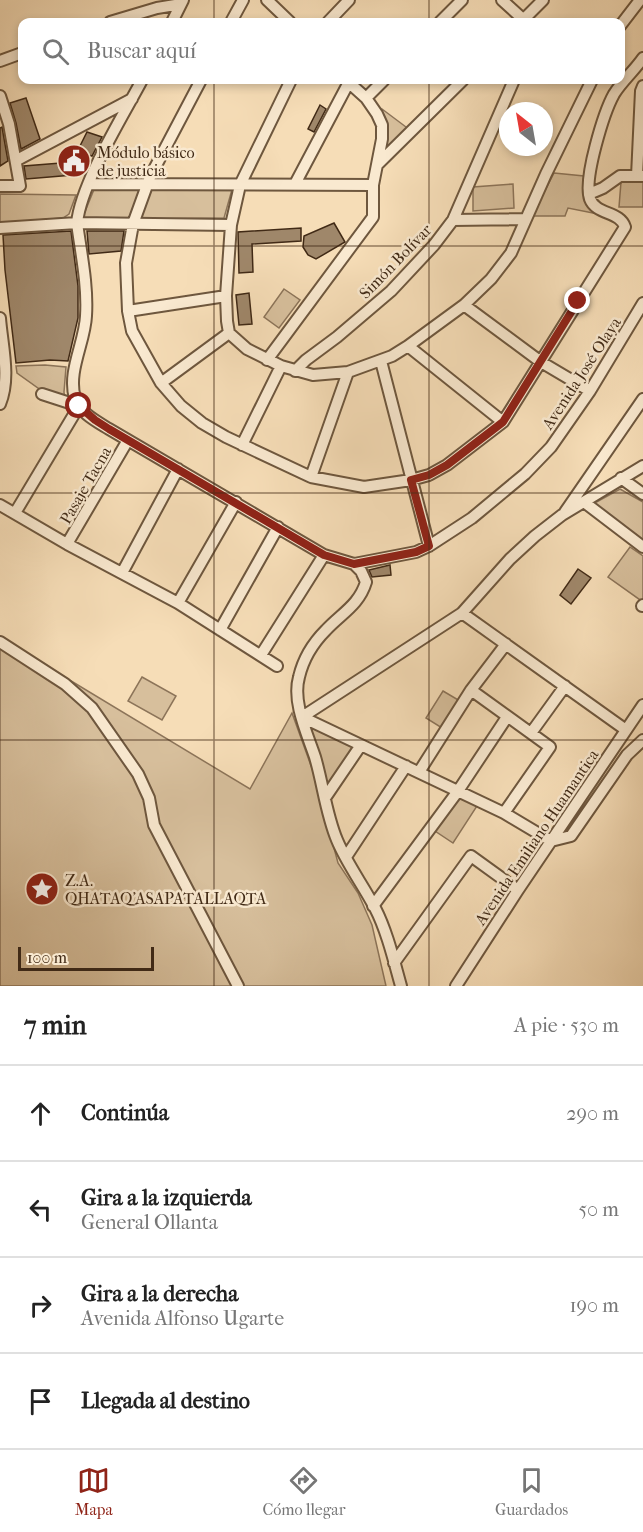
<!DOCTYPE html>
<html lang="es">
<head>
<meta charset="utf-8">
<style>
  body { margin:0; font-family:"IM FELL French Canon",serif; background:#f2f2f2; color:#222 }
  .compass { position:absolute; left:499px; top:102px; width:54px; height:54px; border-radius:50%; background:#fff; box-shadow:0 3px 9px #0003; rotate:329deg }
  .scale { position:absolute; left:18px; bottom:15px; width:136px; box-sizing:border-box; padding-left:6px; border:3px solid #412a16; border-top:0; font-size:16px; line-height:21px; white-space:nowrap; color:#412a16; -webkit-text-stroke:4px #f9e9d0; paint-order:stroke }
  .stop { position:absolute; width:18px; height:18px; margin:-14px; border:4px solid #8f2418; border-radius:50%; background:#fff }
  .stop.end { background:#8f2418; border-color:#fff; box-shadow:0 2px 6px #0008 }
  .list { margin:0; padding:0; list-style:none }
  h2 { display:flex; justify-content:space-between; align-items:center; height:78px; margin:0; padding:0 24px; font-size:26px }
  h2 small { font-size:20px; font-weight:400; color:#767676 }
  .list li { display:grid; grid-template-columns:39px 1fr auto; gap:18px; align-items:center; box-sizing:border-box; height:96px; padding:0 24px; border-top:2px solid #e0e0e0 }
  .list b { display:block; font-size:22px; white-space:nowrap }
  .list p { margin:0; font-size:20px; white-space:nowrap; color:#767676 }
  .list em { font-size:20px; font-style:normal; color:#767676 }
  .icon { flex:none; width:33px; height:33px; fill:none; stroke:currentColor; stroke-width:2; stroke-linecap:round; stroke-linejoin:round }
  .map { position:relative; flex:none; width:643px; height:986px; overflow:hidden }
  .search { position:absolute; background:#fff; box-shadow:0 3px 9px #0003; left:18px; right:18px; top:18px; height:66px; display:flex; align-items:center; gap:15px; box-sizing:border-box; padding:0 21px; border-radius:12px; color:#767676; font-size:22px }
  .sheet { height:462px; background:#fff }
  nav { display:flex; justify-content:space-around; align-items:center; box-sizing:border-box; height:84px; border-top:2px solid #e0e0e0; background:#fff; font-size:16px; color:#767676 }
  nav a { display:grid; justify-items:center; gap:3px }
  nav .on { color:#8f2418 }
  .map>svg:first-child { display:block }
  .green { fill:#d7bf9c; stroke:#8c7459; stroke-width:1.5 }
  .building { fill:#9f876a; stroke:#412a16; stroke-width:1.5 }
  .lines { fill:none; stroke-linecap:round; stroke-linejoin:round }
  .minor-casing { stroke:#6e573e; stroke-width:14 }
  .minor { stroke:#f9e9d0; stroke-width:10 }
  .route { stroke:#8f2418; stroke-width:8 }
  .grid { fill:none; stroke:#412a16; stroke-width:1.5; stroke-opacity:0.55 }
  .labels { text-anchor:middle; stroke-width:5; stroke-linejoin:round; paint-order:stroke }
  .poi-label { font-size:16px; fill:#412a16; stroke:#f9e9d0; text-anchor:start }
  .street-label { font-size:16px; fill:#412a16; stroke:#f9e9d0 }
</style>
</head>
<body>
<div class="map">
<svg width="643" height="986" viewBox="0 0 643 986">
  <rect width="100%" height="100%" fill="#f6ddb7"/>
  <filter id="stains"><feTurbulence type="fractalNoise" baseFrequency=".00333" numOctaves="4"/><feColorMatrix values="0 0 0 0 .2 0 0 0 0 .09 0 0 0 0 .02 0 0 0 .5 -.17"/></filter>
  <radialGradient id="worn" r=".72"><stop offset=".6" stop-color="#630" stop-opacity="0"/><stop offset="1" stop-color="#630" stop-opacity=".3"/></radialGradient>
  <!-- green -->
  <path class="green" d="M382,109l32,24 -32,34 -2,-54z
    M554,173l30,3 14,38 -30,-6 -3,8h-33z
    M621,182h22v25h-24z
    M513,184l1,24 -41,3v-24z
    M233,186l-9,32 -85,1 11,-32z
    M95,187h48l-13,34 -48,-2z
    M0,194l76,1 -7,19 -6,4 -63,5z
    M284,289l16,11 -21,28 -15,-11z
    M45,365l21,2 -2,25 1,10 -13,-4 -35,-25 -1,-7z
    M620,489l23,13v39l-52,-36z
    M630,547l13,9v46l-35,-25z
    M0,638l250,151 42,-76 22,61 24,89 20,30 14,32 14,61h-386z
    M142,677l34,19 -14,24 -34,-19z
    M443,691l17,10 -18,27 -16,-10z
    M302,717l59,28 -36,53z
    M458,791l19,15 -24,37 -21,-14z"/>
  <!-- building -->
  <path class="building" d="M26,98l14,41 -19,10 -5,-26 -6,-20z
    M320,105l6,4 -12,23 -6,-3z
    M2,127l6,34 -8,5v-38z
    M87,132l15,5 -10,19 -15,-4z
    M73,162v13l-47,4 -2,-13z
    M334,223l11,19 -29,17 -8,-4 -5,-8 1,-11z
    M301,228v13l-49,3 1,28 -14,1 -1,-41z
    M71,231l7,55v32l-10,43 -18,-1 -34,3 -11,-93 -2,-35z
    M87,231h37l-3,20 -32,3z
    M249,293l3,31 -13,1 -3,-30z
    M390,565l1,10 -19,2 -3,-7z
    M578,569l13,9 -20,26 -11,-9z"/>
  <g class="lines">
    <defs>
      <path id="minor" d="M267,0l23,22
        M502,0l24,22
        M110,22l47,-14 24,-4
        M172,22l11,-22
        M231,22l12,-22
        M328,22l21,-22
        M440,22l22,-22
        M521,22l22,-22
        M620,26l20,-26
        M0,61l22,-8
        M142,80c-19,36 -61,103 -65,143 4,30 11,62 9,93 -1,26 -19,56 -11,82 5,15 21,23 34,31l215,126 30,9 62,-12 13,-6 43,-28 53,-44 26,-27 39,-56 53,-88
        M201,80l-51,97 -17,47 -7,39 2,48 4,20 29,52 20,23 21,17 24,14 85,40 53,10 47,-7 18,-5 18,-10 56,-43 122,-195c-5,-16 -29,-12 -35,-28 -7,-20 14,-87 24,-105 8,-13 20,-23 29,-36
        M291,80l-51,105 -9,40 -5,71 1,25 2,12 18,16 34,17 32,9 35,-3 44,-16 16,-10 56,-41 27,-26 20,-26 35,-79 46,-94
        M643,86l-2,5 -4,85h6
        M0,96l9,28 11,62h-20
        M366,98l18,-18
        M17,160l115,-61
        M378,164l85,-84
        M89,184l284,1
        M295,184l54,-102
        M589,194l14,-6 17,-12h17
        M453,220l73,-1
        M0,228l77,-5 154,2
        M464,305l77,57 49,29
        M128,311l98,-15
        M0,318c2,27 11,60 0,86
        M408,346l95,76
        M267,360l106,-143v-32l9,-46v-14l-5,-11 -11,-16 -20,-18
        M381,361l48,185
        M295,371l11,-11 31,-23 54,-46 43,-46 19,-25 61,-140
        M161,383l68,-50
        M242,445l39,-79
        M311,477l37,-105
        M621,478l22,16
        M584,502l59,45
        M0,505l67,39 111,59 99,63
        M565,512l78,-113
        M15,513l64,-107 -37,-12
        M67,544l61,-104
        M354,564l7,7 5,11c-7,23 -24,31 -40,48 -13,13 -23,30 -27,47 -7,25 8,56 16,80 8,27 11,57 22,83 10,24 26,45 38,68 12,23 19,53 26,78
        M122,573l56,-104
        M178,603l58,-101
        M642,606l1,-1
        M462,613l164,117
        M220,630l58,-103
        M0,642l65,42 27,24 46,66 11,24 5,27 84,161
        M261,655l63,-100
        M471,690l79,57 -46,66
        M302,717l160,-104 48,-54 25,-23 27,-21 81,-49
        M302,717l202,96 47,28 20,-5 56,-81 16,-15
        M531,733l34,-47
        M419,772l52,-82 35,-46
        M325,798l36,-53
        M346,857l60,-91
        M373,906l85,-115 49,-74
        M394,963l77,-107 47,34
        M456,986l62,-96 125,-185"/>
    </defs>
    <!-- minor casing -->
    <use href="#minor" class="minor-casing"/>
    <!-- minor -->
    <use href="#minor" class="minor"/>
  </g>
  <g class="lines">
    <!-- route -->
    <path class="route" d="M79,406l16,14 14,9 215,126 30,9 62,-12 13,-6 -18,-66 18,-5 18,-10 56,-43 75,-121"/>
  </g>
  <!-- grid -->
  <path class="grid" d="M214,0v22M429,0v22M214,80v906M429,80v906M0,246h643M0,493h643M0,740h643"/>
  <!-- icons -->
  <defs>
    <symbol id="civic-disc" viewBox="-11 -11 22 22"><circle r="9.5" fill="#8f2418" stroke="#f9e9d0"/><path d="M-.6-6.5H3V-4.5H.6V-3L4-1V1h2V6H-6V1h2V-1L-.6-3ZM-1.2 2.5V6h2.4V2.5Z" fill="#fff"/></symbol>
    <symbol id="sight-disc" viewBox="-11 -11 22 22"><circle r="9.5" fill="#8f2418" stroke="#f9e9d0"/><path d="M0-6L1.8-2.2L6-1.7L2.9 1.2L3.7 5.4L0 3.3L-3.7 5.4L-2.9 1.2L-6-1.7L-1.8-2.2Z" fill="#fff"/></symbol>
  </defs>
  <g fill-rule="evenodd">
    <use href="#civic-disc" x="55" y="142" width="38" height="38"/>
    <use href="#sight-disc" x="23" y="870" width="38" height="38"/>
  </g>
  <g class="labels">
    <!-- poi labels -->
    <g class="poi-label">
      <text x="97" y="158">Módulo básico<tspan x="97" dy="18">de justicia</tspan></text>
      <text x="65" y="886">Z.A.<tspan x="65" dy="18">QHATAQ'ASAPATALLAQTA</tspan></text>
    </g>
    <!-- street labels -->
    <g class="street-label">
      <text transform="translate(395 261) rotate(-46)" y="6">Simón Bolívar</text>
      <text transform="translate(581 373) rotate(-57)" y="6">Avenida José Olaya</text>
      <text transform="translate(85 485) rotate(-60)" y="6">Pasaje Tacna</text>
      <text transform="translate(536 837) rotate(-56)" y="6">Avenida Emiliano Huamantica</text>
    </g>
  </g>
  <rect width="100%" height="100%" filter="url(#stains)"/>
  <rect width="100%" height="100%" fill="url(#worn)"/>
</svg>
<svg class="compass" viewBox="-18 -18 36 36"><path d="M0-13l5 13h-10z" fill="#e53935"/><path d="M0 13l5-13h-10z" fill="#767676"/></svg>
<div class="scale">100 m</div>
<div class="stop" style="left:79px;top:406px"></div>
<div class="stop end" style="left:578px;top:301px"></div>
<div class="search"><svg class="icon" aria-label="search" viewBox="0 0 24 24"><circle cx="10" cy="10" r="6"/><path d="M15 15l6 6"/></svg>Buscar aquí</div>
</div>
<section class="sheet">
<h2>7 min<small>A pie · 530 m</small></h2>
<ul class="list">
<li><svg class="icon" aria-label="ahead" viewBox="0 0 24 24"><path d="M12 20V5M6 11l6-6 6 6"/></svg><div><b>Continúa</b></div><em>290 m</em></li>
<li><svg class="icon" aria-label="left" viewBox="0 0 24 24"><path d="M17 20v-9H6M10 6l-5 5 5 5"/></svg><div><b>Gira a la izquierda</b><p>General Ollanta</p></div><em>50 m</em></li>
<li><svg class="icon" aria-label="right" viewBox="0 0 24 24"><path d="M7 20v-9h11M14 6l5 5-5 5"/></svg><div><b>Gira a la derecha</b><p>Avenida Alfonso Ugarte</p></div><em>190 m</em></li>
<li><svg class="icon" aria-label="arrive" viewBox="0 0 24 24"><path d="M6 21V4h12l-3 4 3 4H6"/></svg><div><b>Llegada al destino</b></div></li>
</ul>
</section>
<nav>
<a class="on"><svg class="icon" aria-label="map" viewBox="0 0 24 24"><path d="M3 6l6-2 6 2 6-2v14l-6 2-6-2-6 2zM9 4v14M15 6v14"/></svg>Mapa</a>
<a><svg class="icon" aria-label="directions" viewBox="0 0 24 24"><path d="M12 3l9 9-9 9-9-9zM9 14v-3h6M13 9l2 2-2 2"/></svg>Cómo llegar</a>
<a><svg class="icon" aria-label="saved" viewBox="0 0 24 24"><path d="M7 4h10v16l-5-4-5 4z"/></svg>Guardados</a>
</nav>
</body>
</html>
